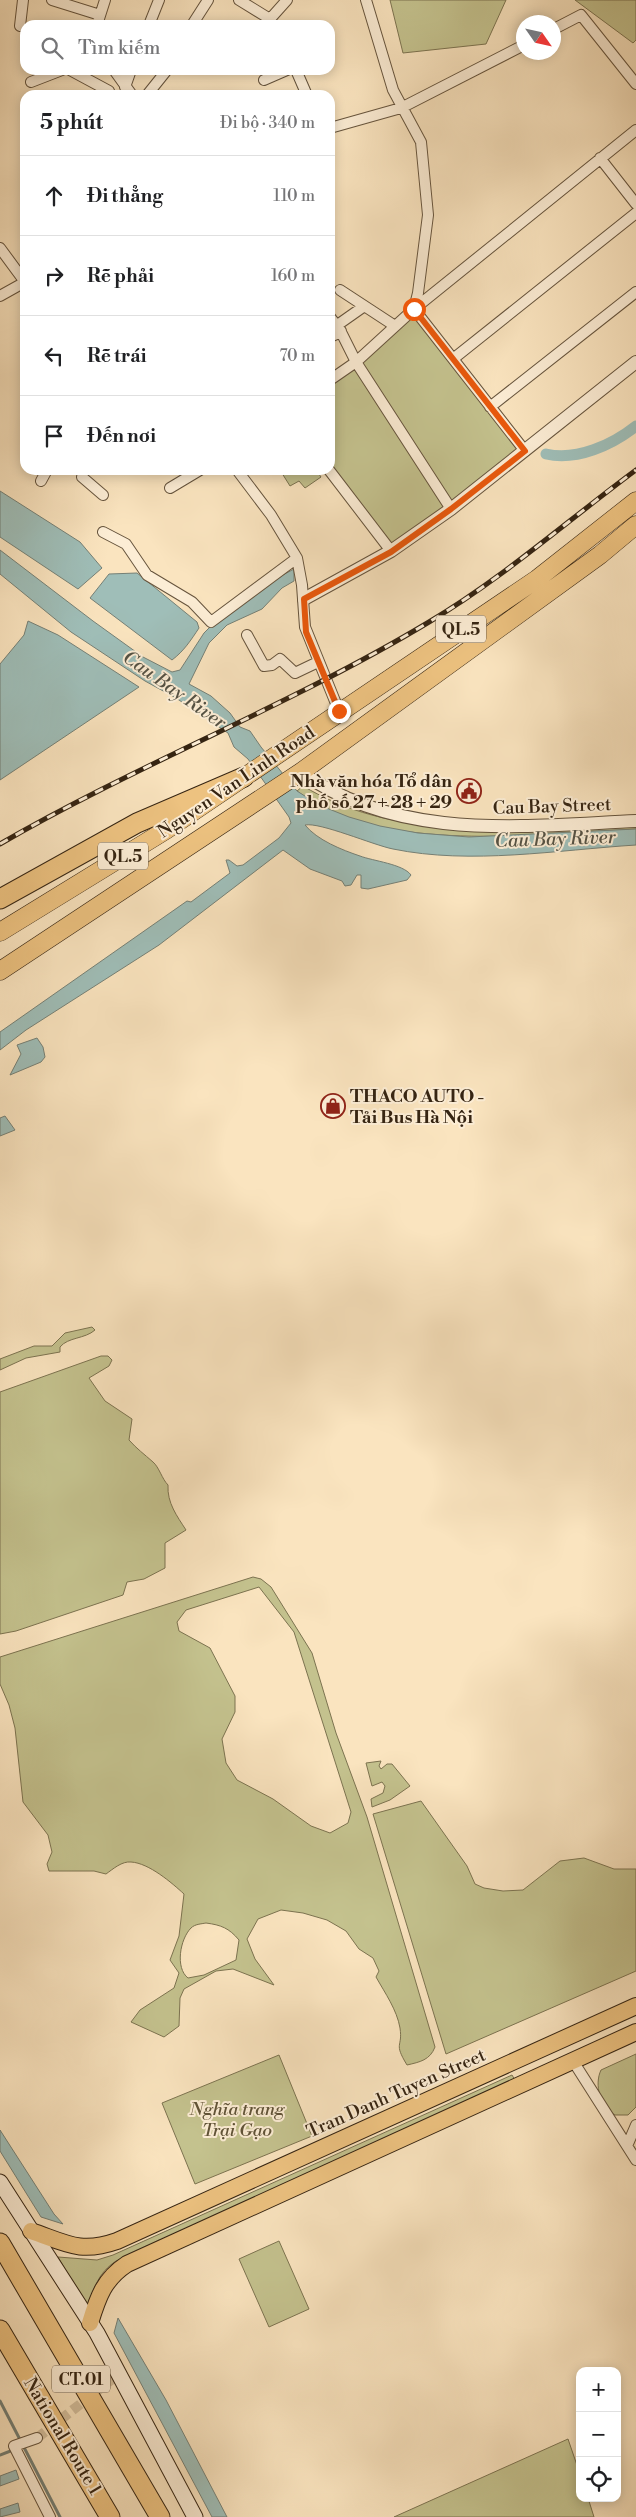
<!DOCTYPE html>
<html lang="vi">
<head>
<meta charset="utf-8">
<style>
  body { margin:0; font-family:"Libre Bodoni",serif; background:#f6f6f6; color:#202124 }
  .controls { position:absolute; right:15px; bottom:15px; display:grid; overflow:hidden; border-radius:10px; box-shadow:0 2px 12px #0003 }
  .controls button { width:45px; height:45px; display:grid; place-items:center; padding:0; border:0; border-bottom:1px solid #e0e0e0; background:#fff; color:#202124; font:25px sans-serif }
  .compass { position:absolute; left:516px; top:15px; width:45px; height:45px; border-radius:50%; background:#fff; box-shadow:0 2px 12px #0003; rotate:124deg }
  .stop { position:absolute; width:15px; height:15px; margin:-11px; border:4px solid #ea580c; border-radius:50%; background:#fff }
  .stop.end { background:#ea580c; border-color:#fff; box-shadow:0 1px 5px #0008 }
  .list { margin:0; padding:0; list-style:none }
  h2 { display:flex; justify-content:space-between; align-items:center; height:65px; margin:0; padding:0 20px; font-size:21px }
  h2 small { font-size:16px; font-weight:400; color:#757577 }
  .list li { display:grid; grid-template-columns:32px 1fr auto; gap:15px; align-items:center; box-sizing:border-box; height:80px; padding:0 20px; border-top:1px solid #e0e0e0 }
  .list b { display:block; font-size:19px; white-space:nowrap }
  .list em { font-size:16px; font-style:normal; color:#757577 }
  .icon { flex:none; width:28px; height:28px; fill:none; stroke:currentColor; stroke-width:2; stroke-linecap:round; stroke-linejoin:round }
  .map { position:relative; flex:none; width:636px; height:2517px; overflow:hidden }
  .search { position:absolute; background:#fff; box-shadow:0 2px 12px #0003; left:20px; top:20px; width:315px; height:55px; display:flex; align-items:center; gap:12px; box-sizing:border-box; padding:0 18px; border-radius:15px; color:#757577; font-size:19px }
  .panel { position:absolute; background:#fff; box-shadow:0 2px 12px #0003; left:20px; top:90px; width:315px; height:385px; border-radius:15px }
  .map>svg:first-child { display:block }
  .green { fill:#c4c28e; stroke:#7c7350; fill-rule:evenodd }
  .water { fill:#9fbeb8; stroke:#758076 }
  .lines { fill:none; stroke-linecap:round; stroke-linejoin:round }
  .stream { stroke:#758076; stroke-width:3 }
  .canal { stroke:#9fbeb8; stroke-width:11 }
  .minor-tunnel { stroke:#d3be9c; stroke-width:10; stroke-dasharray:10 5; stroke-linecap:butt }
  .minor-casing { stroke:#66543d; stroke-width:12 }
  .tertiary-casing { stroke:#66543d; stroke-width:14 }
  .secondary-casing { stroke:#352412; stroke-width:17 }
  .primary-casing { stroke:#352412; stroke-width:18 }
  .trunk-casing { stroke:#352412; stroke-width:19 }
  .motorway-casing { stroke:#352412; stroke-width:21 }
  .minor { stroke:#fcedd5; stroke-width:10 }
  .tertiary { stroke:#fcedd5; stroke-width:12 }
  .secondary { stroke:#fcedd5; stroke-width:15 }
  .primary { stroke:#edc280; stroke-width:16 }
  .trunk { stroke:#edc280; stroke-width:18 }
  .motorway { stroke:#edc280; stroke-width:19 }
  .rail-casing { stroke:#352412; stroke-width:5 }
  .rail { stroke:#fcedd5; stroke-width:3; stroke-dasharray:9; stroke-linecap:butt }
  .route { stroke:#ea580c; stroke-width:6 }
  .labels { text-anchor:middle; stroke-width:4; stroke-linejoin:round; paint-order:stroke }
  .shield { fill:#fcedd5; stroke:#71604c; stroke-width:1 }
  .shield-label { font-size:16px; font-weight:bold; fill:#352412 }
  .poi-label { font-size:18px; font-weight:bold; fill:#352412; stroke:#fcedd5; text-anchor:end }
  .street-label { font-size:18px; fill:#352412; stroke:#fcedd5 }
  .park-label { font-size:18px; font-style:italic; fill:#605337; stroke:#fcedd5 }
  .water-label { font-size:19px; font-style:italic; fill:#555244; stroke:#fcedd5 }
</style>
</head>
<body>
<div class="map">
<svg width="636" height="2517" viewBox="0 0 636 2517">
  <rect width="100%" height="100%" fill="#fae4bf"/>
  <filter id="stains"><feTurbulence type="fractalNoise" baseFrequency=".004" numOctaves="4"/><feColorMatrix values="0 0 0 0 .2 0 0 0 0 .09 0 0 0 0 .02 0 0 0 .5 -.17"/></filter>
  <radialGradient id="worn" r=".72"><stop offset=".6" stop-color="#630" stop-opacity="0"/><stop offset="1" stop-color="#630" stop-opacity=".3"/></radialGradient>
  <!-- green -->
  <path class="green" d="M390,0h116l-20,44 -83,9z
    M575,0h61v40l-3,3z
    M414,309l111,142 -134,100 -61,-81v-90z
    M280,470h36l5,7 -16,11 -6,-7 -9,5z
    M303,786c39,23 78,34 123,39l210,-2v6c-99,5 -257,26 -339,-38z
    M92,1327l3,3c-10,9 -27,7 -35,17v5l-34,6 -26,12v-11l34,-13h18l13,-13z
    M101,1356h7l4,4 -3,6 -20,12 16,23 27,18 -3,21c8,9 15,14 24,22 6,5 9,17 15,23 -1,18 9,31 18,45l-21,13v25l-21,11 -17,3 -4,13 -107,36 -16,3v-242z
    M253,1577l8,2 10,8 41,66 24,80 31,84 68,230c-5,13 -15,15 -28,18 -14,-23 -4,-17 -7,-37 -3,-18 -15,-35 -24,-51l3,-6 -6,-13 -14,-9 -13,-18 -19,-11 -24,-7 -22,-3 -23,9 -11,20 8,20 19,26 -41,-16 -17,2 -32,18 -4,9 -1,28 -15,11 -33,-15 9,-12 34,-22 5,-15 -9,-13 9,-24 5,-42c-12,-11 -35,-31 -53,-32 -9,-1 -18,7 -25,12l-12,-3h-45l-2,-7 5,-12 -4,-17 -25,-33 -8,-74 -6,-23 -9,-21v-27zM259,1587l35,45 57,180 -3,11 -18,10 -19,-7 -38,-27 -36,-19 -11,-17 -4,-24 13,-27v-16l-25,-48 -31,-17 -2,-9 9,-12zM206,1923c15,2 23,5 33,17l-3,20 -32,15 -16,3c-13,-10 -8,-39 3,-50 4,-4 10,-4 15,-5z
    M381,1761l-2,5 2,3 6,-5h5l18,22 -20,14 -18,7 -1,-8 12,-6 2,-7 -3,-4 -10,4 -6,-23z
    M421,1801l46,65 8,18 9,4 19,3 20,-1 37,-29 24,-3 30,11h22v102l-190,83 -73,-240z
    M636,2054v53l-8,8h-13c-15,-9 -21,-30 -14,-45z
    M279,2055l33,81 -117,48 -33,-81z
    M512,2075l3,5 -399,181c-18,12 -22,27 -29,47l-29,-51 39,3 16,-5z
    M279,2241l30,68 -40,18 -30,-68z
    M568,2439l12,35v24h8l6,19h-200z"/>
  <!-- water -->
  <path class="water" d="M0,491l80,51 22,26 -24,21 -78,-52z
    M0,550l93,71 50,36 29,15 8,-2 24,-37 12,-12 63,-44 15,-8v12l-12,7 -20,21 -35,16 -18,18 -20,41 22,12 19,17 10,14 10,4 11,16 36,44 22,14 30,12 31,9 38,7 51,4 167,-8v16c-79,5 -165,20 -243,4 -20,-4 -73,-27 -88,-24 12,15 37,25 55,31 13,5 43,8 51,19l-4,5 -39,9 -7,-1v-13h-4l-6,10 -6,1 -3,-5 -32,-12 -27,-19 -124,95 -133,85 -26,20v-18l187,-131 4,1 39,-29 -4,-13h3l8,6 6,-1 36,-27 12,-15 -2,-6 -41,-58 -14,-12 -6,-14 -52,-35 -31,-17 -74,-49 -71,-58z
    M137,573l60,49 2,6c-8,12 -15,23 -27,32l-82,-62 19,-24z
    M28,621l30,14 81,52 -139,93v-116l24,-29z
    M37,1038l6,9 2,10 -4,5 -31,13 11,-21 -4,-9z
    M5,1116l10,14 -15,6v-18z
    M0,2130l54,84 9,10 -22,-7 -41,-66z
    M118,2318l48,82 61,117h-15l-98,-184z
    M16,2470l3,9 -19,7v-10z
    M18,2503l2,9 -20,5v-8z"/>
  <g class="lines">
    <!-- stream -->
    <path class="stream" d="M0,2401l60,116
      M0,2455l13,-5"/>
    <!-- canal -->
    <path class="canal" d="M546,454c31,7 66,-9 90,-28"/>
    <!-- minor-tunnel -->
    <path class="minor-tunnel" d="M37,2438l83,-65"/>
    <defs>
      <path id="minor" d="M52,0l48,15
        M239,0l31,19 17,-19
        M97,25l8,-25
        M149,25l10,-25
        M192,25l16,-25
        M20,26l3,-26
        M554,29l27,-14 55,69
        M70,70l39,21
        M114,70l18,25
        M296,70l10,23
        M264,80l23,-10
        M31,82l31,-12
        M125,87l6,-17
        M147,95l20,-25
        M330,128l71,-20 123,-63
        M600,158l36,46
        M0,248l25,34
        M340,290l55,36
        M0,296l25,-14
        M330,317l11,14
        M336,326l27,-19
        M330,337l11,-5 15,30 58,-53 4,-16 10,-78 -7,-73 -28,-52 -27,-90
        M453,359l183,-146
        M330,380l26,-18 95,147
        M490,407l146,-115
        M525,451l-111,-142 222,-179
        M237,470l34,45 26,43 5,27 3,42 34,84
        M329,470l62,81
        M82,477l21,18
        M41,481l6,-11
        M170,488l30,-18
        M103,532l23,12 21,31 45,27 19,20 86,-64
        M247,635l17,31 8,-1 8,-6 15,14 23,-11
        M573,2061l63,99
        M627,2146l9,-21
        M37,2438l-23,8 36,71"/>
      <path id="tertiary" d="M304,599l87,-48 60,-42 185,-147
        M301,772c97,70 222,54 335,49"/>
      <path id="secondary" d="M0,2182l97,151 98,184"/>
      <path id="primary" d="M31,2231c35,12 49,23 86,10l519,-235
        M90,2323c8,-26 14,-44 37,-59l509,-232"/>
      <path id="trunk" d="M0,932l166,-102 371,-251 99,-78
        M0,971l301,-199 299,-217 36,-30"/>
      <path id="motorway" d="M0,899l137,-76 107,-46
        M0,2243l160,274
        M0,2330l110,187"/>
    </defs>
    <!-- minor casing -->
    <use href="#minor" class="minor-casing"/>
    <!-- tertiary casing -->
    <use href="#tertiary" class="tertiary-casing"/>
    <!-- secondary casing -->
    <use href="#secondary" class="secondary-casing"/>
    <!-- primary casing -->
    <use href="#primary" class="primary-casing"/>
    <!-- trunk casing -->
    <use href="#trunk" class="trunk-casing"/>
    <!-- motorway casing -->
    <use href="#motorway" class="motorway-casing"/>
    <!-- minor -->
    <use href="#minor" class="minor"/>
    <!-- tertiary -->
    <use href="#tertiary" class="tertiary"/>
    <!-- secondary -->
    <use href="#secondary" class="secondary"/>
    <!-- primary -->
    <use href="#primary" class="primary"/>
    <!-- trunk -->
    <use href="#trunk" class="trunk"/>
    <!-- motorway -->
    <use href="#motorway" class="motorway"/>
    <defs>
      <path id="rail" d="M0,844c140,-81 291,-139 429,-222 74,-44 138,-101 207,-152"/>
    </defs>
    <!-- rail casing -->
    <use href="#rail" class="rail-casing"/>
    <!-- rail -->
    <use href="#rail" class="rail"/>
  </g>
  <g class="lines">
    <!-- route -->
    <path class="route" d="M339,711l-33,-79 -2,-33 87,-47 60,-43 74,-58 -111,-142"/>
  </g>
  <!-- icons -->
  <defs>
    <symbol id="civic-ring" viewBox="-11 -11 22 22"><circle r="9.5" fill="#fcedd5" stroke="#8f2418" stroke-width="1.5"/><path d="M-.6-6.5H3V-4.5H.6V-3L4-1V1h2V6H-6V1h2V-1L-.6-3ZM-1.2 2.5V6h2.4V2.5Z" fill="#8f2418"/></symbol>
    <symbol id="shop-ring" viewBox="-11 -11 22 22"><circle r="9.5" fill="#fcedd5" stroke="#8f2418" stroke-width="1.5"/><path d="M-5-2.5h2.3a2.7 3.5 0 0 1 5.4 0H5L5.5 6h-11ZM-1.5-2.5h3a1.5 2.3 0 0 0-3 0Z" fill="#8f2418"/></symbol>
  </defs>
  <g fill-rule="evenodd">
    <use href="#civic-ring" x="455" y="777" width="28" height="28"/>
    <use href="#shop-ring" x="319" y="1092" width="28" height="28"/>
  </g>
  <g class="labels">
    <!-- shield labels -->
    <g class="shield">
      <rect x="436" y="615.5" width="50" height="27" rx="4"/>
      <rect x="98" y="842.5" width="50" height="27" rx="4"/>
      <rect x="52" y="2365.5" width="58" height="27" rx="4"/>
    </g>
    <g class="shield-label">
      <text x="461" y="635">QL.5</text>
      <text x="123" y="862">QL.5</text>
      <text x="81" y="2385">CT.01</text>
    </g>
    <!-- poi labels -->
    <g class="poi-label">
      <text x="452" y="787">Nhà văn hóa Tổ dân<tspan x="452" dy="21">phố số 27 + 28 + 29</tspan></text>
      <text x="350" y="1102" text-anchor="start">THACO AUTO -<tspan x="350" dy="21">Tải Bus Hà Nội</tspan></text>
    </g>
    <!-- street labels -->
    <g class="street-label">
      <text transform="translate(236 782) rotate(-34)" y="6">Nguyen Van Linh Road</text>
      <text transform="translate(552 806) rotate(-2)" y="6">Cau Bay Street</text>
      <text transform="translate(396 2093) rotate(-24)" y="6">Tran Danh Tuyen Street</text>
      <text transform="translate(63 2436) rotate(59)" y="6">National Route 1</text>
    </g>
    <!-- park labels -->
    <g class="park-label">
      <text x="237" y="2115">Nghĩa trang<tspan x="237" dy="21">Trại Gạo</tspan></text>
    </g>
    <!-- water labels -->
    <g class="water-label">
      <text transform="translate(175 689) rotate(35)" y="7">Cau Bay River</text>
      <text transform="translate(555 838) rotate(-2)" y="7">Cau Bay River</text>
    </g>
  </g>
  <rect width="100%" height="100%" filter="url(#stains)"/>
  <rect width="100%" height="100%" fill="url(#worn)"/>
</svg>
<div class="controls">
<button>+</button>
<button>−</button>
<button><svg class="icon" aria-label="locate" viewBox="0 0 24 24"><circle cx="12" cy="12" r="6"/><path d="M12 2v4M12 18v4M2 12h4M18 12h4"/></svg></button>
</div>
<svg class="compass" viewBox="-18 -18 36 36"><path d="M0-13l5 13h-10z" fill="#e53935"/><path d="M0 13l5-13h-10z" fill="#757577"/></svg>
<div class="stop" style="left:414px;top:309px"></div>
<div class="stop end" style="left:339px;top:711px"></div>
<div class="search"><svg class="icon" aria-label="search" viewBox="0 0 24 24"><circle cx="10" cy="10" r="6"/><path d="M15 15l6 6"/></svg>Tìm kiếm</div>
<section class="panel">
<h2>5 phút<small>Đi bộ · 340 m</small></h2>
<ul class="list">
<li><svg class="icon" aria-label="ahead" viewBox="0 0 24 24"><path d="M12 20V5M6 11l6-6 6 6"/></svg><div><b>Đi thẳng</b></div><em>110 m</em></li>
<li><svg class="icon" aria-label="right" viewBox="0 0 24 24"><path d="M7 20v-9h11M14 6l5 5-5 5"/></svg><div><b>Rẽ phải</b></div><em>160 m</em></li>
<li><svg class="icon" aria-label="left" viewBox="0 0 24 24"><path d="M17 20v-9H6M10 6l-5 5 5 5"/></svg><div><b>Rẽ trái</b></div><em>70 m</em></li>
<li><svg class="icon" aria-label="arrive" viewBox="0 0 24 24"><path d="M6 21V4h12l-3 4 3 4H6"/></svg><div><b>Đến nơi</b></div></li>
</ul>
</section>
</div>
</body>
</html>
